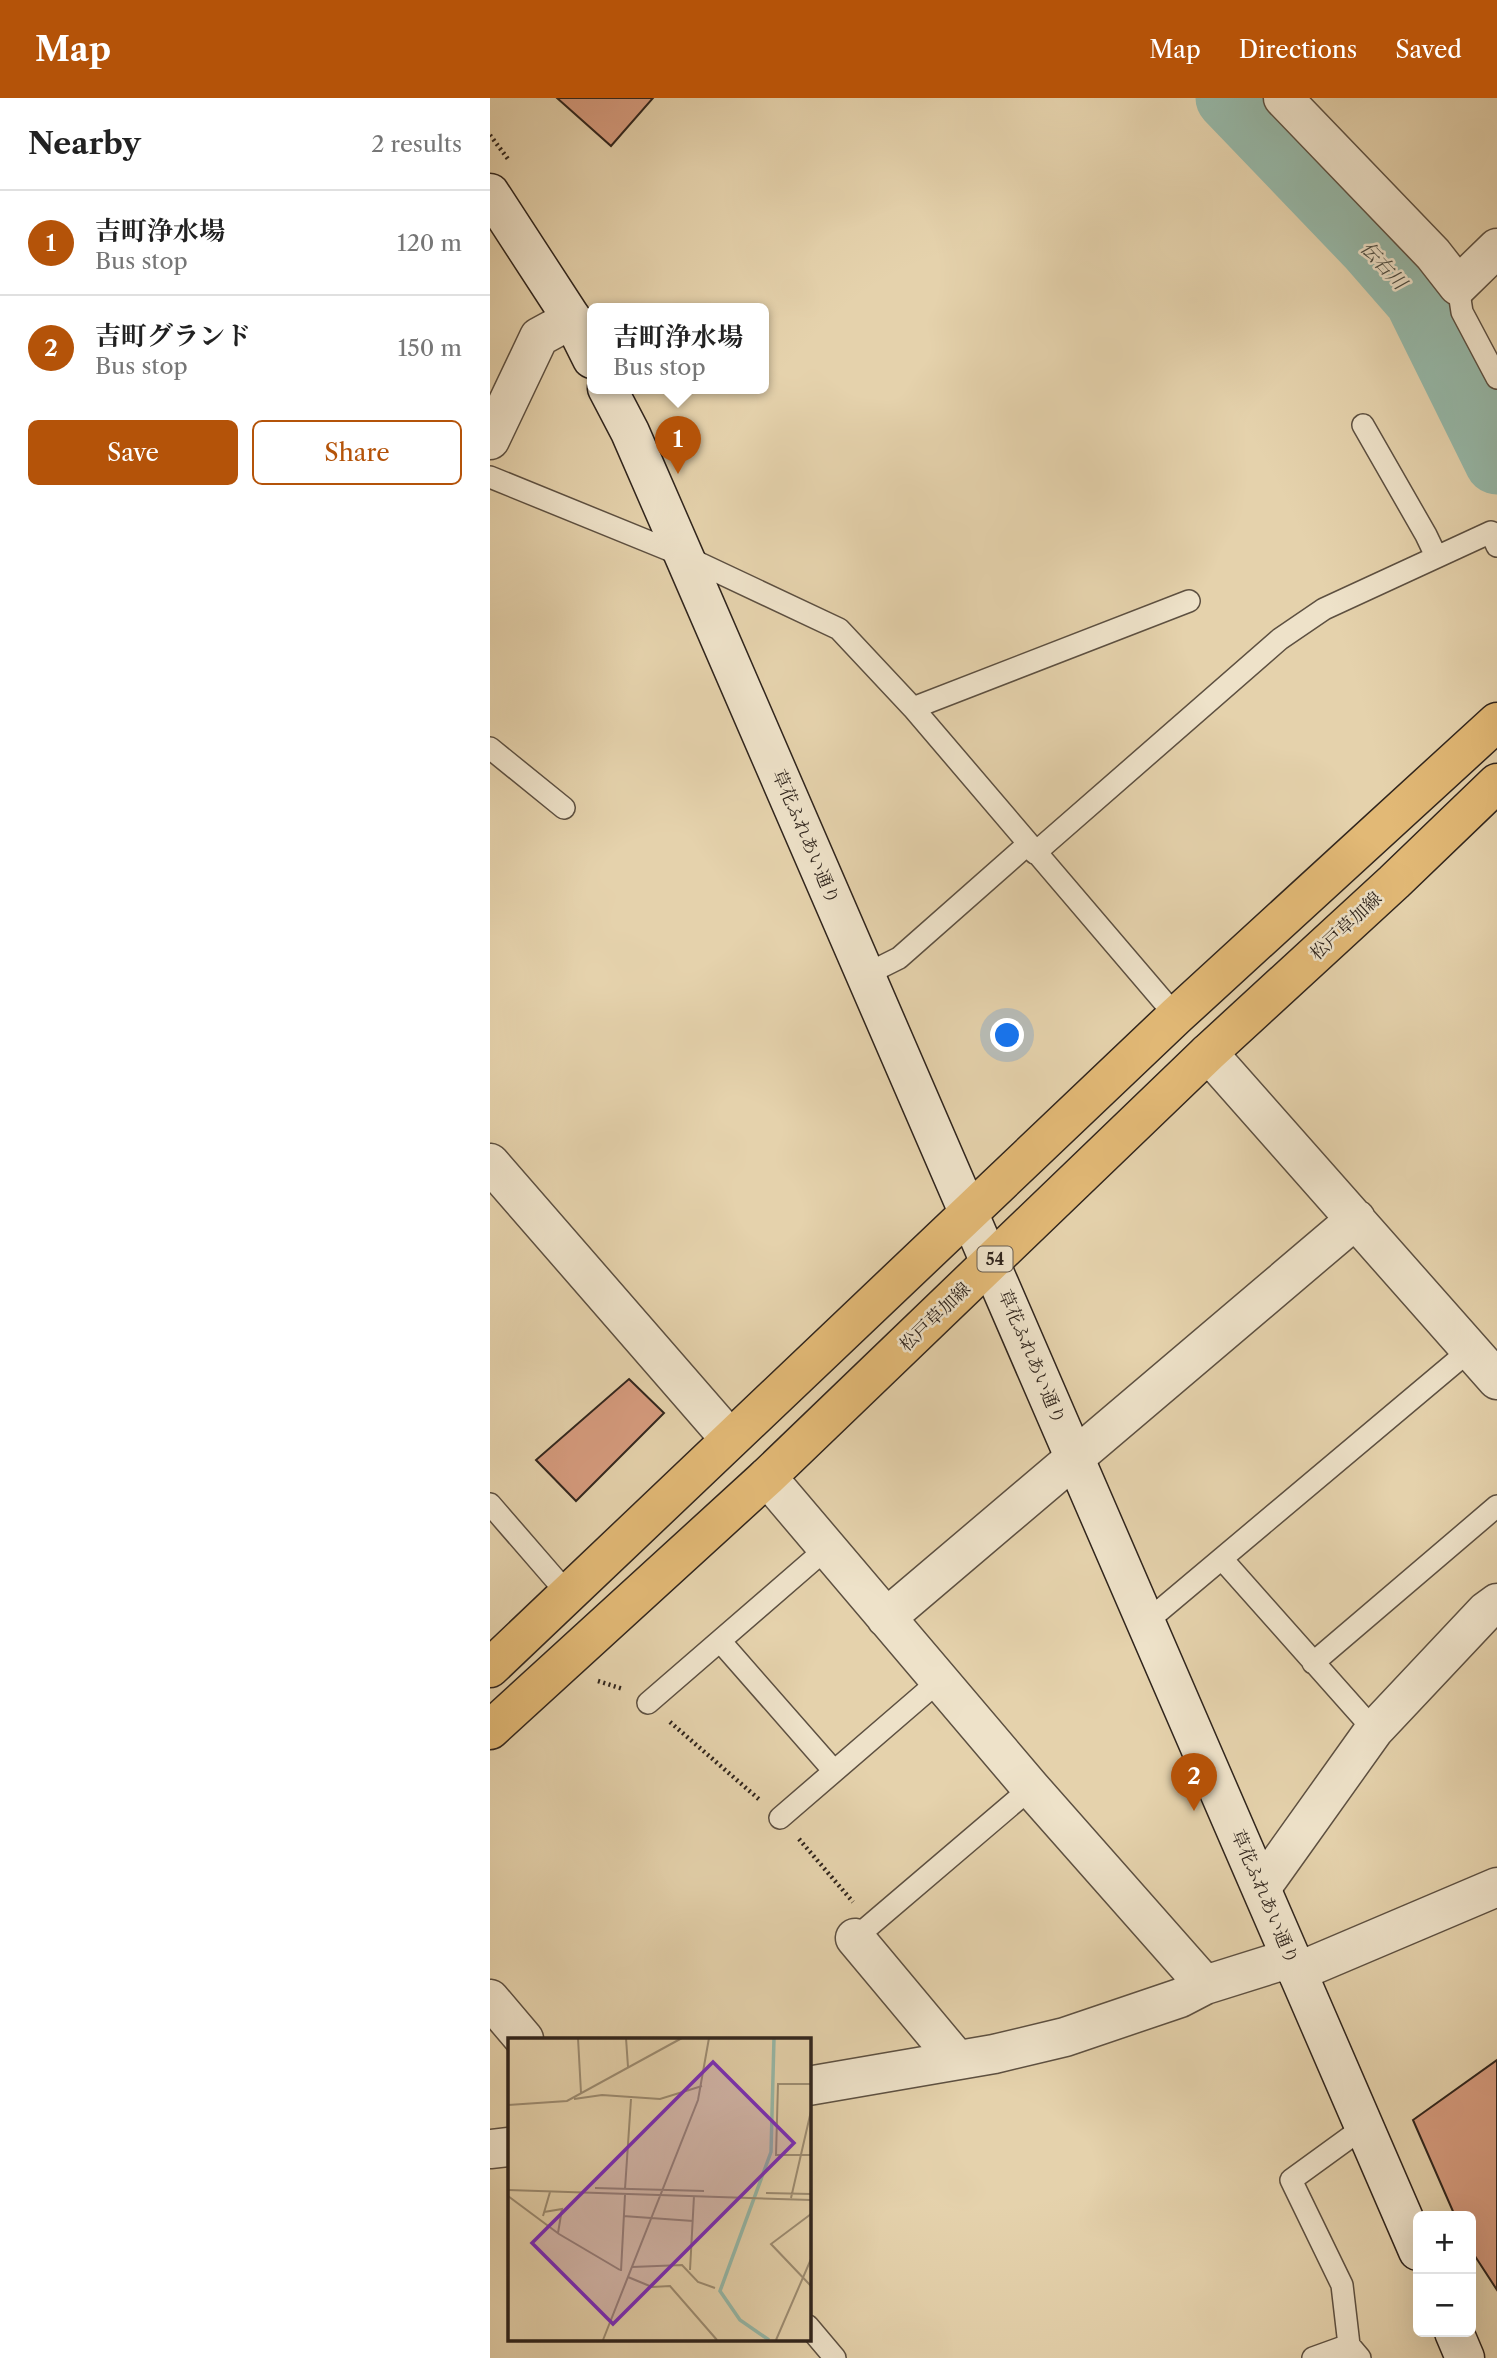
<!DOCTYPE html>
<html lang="en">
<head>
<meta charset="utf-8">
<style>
  body { margin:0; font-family:"Libre Caslon Text","Noto Serif JP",serif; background:#f2f2f2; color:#222 }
  .controls { position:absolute; right:21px; bottom:21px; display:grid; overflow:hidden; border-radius:10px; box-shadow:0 7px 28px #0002 }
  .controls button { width:63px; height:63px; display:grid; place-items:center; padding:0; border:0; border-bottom:2px solid #e0e0e0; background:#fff; color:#222; font:35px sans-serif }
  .you { position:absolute; left:518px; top:938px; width:24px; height:24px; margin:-18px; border:5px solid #fff; border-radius:50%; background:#1a73e8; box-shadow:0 0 0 10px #1a73e833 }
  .badge { display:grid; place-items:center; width:46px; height:46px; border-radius:50%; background:#b45309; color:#fff; font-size:23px; font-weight:700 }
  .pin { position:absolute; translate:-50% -58px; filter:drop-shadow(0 2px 4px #0008) }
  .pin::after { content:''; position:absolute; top:37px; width:24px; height:21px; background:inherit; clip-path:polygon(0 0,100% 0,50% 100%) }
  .popup { position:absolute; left:97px; top:205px; width:182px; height:91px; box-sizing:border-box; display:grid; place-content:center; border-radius:10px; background:#fff; filter:drop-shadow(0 2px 5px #0005); font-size:23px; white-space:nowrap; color:#767676 }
  .popup b { font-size:26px; color:#222 }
  .popup::after { content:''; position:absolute; left:50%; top:100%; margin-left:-14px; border:14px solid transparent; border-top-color:#fff }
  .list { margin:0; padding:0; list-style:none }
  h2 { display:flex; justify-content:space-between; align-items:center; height:91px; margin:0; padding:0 28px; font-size:30px }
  h2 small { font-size:23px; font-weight:400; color:#767676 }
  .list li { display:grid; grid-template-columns:46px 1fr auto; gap:21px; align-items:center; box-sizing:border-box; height:105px; padding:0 28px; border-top:2px solid #e0e0e0 }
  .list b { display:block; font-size:26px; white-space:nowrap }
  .list p { margin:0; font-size:23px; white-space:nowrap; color:#767676 }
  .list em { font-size:23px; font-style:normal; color:#767676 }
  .actions { display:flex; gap:14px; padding:21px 28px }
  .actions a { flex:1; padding:16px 0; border:2px solid #b45309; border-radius:10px; text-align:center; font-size:24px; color:#b45309 }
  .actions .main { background:#b45309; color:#fff }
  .map { position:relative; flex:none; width:1007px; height:2260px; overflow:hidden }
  header { display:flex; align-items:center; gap:42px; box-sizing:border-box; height:98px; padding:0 35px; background:#b45309; color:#fff }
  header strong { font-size:33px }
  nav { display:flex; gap:38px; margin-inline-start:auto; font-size:24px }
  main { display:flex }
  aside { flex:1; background:#fff }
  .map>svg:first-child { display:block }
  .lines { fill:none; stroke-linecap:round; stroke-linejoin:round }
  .river { stroke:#96b8a8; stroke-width:65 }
  .building { fill:#d79c7f; stroke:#30251d; stroke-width:2 }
  .lane-casing { stroke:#5d5041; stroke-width:24 }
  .street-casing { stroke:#5d5041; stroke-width:41 }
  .secondary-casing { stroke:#30251d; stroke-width:41 }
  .primary-casing { stroke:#30251d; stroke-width:41 }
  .path { stroke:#30251d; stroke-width:4.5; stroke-dasharray:2 3.5; stroke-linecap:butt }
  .lane { stroke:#eee2c9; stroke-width:21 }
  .street { stroke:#eee2c9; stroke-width:38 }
  .secondary { stroke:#eee2c9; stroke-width:38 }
  .primary { stroke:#e2b976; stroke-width:38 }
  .labels { text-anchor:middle; stroke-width:5; stroke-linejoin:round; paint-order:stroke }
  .shield { fill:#eee2c9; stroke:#695e51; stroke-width:2 }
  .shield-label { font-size:16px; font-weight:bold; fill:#30251d }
  .street-label { font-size:18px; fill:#30251d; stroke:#eee2c9 }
  .water-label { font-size:19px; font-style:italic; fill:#4a4a40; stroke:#eee2c9 }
  .inset-river { fill:none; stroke:#96b8a8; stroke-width:3.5 }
  .inset-road { fill:none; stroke:#9d8d73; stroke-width:2 }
  .view { fill:#7b2cbf; fill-opacity:0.15; stroke:#7b2cbf; stroke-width:3.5 }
  .inset-edge { fill:none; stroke:#30251d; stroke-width:3.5 }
</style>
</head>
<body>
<header>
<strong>Map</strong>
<nav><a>Map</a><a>Directions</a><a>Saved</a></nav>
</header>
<main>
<aside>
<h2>Nearby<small>2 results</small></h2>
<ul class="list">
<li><span class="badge">1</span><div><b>吉町浄水場</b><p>Bus stop</p></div><em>120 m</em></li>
<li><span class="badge">2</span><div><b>吉町グランド</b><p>Bus stop</p></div><em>150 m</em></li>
</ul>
<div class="actions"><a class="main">Save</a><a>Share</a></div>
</aside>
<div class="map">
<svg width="1007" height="2260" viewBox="0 0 1007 2260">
  <rect width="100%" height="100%" fill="#e5d2ac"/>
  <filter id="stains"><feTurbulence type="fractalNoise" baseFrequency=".00286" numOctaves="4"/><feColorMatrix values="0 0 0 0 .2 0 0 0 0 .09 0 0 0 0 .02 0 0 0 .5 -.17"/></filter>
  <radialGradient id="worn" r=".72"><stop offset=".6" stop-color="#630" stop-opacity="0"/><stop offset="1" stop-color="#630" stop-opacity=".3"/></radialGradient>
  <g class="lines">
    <!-- river -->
    <path class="river" d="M738,0l141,147 48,55 80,162"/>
  </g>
  <!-- building -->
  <path class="building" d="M67,0h96l-42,48z
    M139,1281l35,34 -88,88 -40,-41z
    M1007,1962v230l-26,-40v-34h-16l-42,-96z"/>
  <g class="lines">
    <defs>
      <path id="lane" d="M968,188l4,26 35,66
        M873,327l63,110 10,21
        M0,379l194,79 155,73 74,79 263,308
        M423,610l276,-107
        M0,650l74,60
        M545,755l245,-214 44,-30 167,-77 6,14
        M375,877l34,-17 128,-113
        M0,1406l78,90
        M732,1461l152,171
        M655,1525l326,-274
        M230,1543l114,130
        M823,1565l184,-157
        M158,1605l179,-155
        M290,1720l160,-138
        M365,1840l176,-150
        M318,2228l27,32
        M823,2260l36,-13
        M870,2260l-11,-13 -7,-60 -51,-105 73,-53"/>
      <path id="street" d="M793,0l150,156 25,32 39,-38
        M0,342l49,-103 33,-18
        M718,955l289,327
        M0,1065l240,276
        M277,1379l264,311 174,197 86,-27
        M396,1520l470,-399
        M772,1789l112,-157 112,-119 11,-8
        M365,1840l102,122
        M807,1874l200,-85
        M0,1901l34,40
        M318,1988l186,-32 71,-17 115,-39 25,-13
        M0,2051l19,-2"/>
      <path id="secondary" d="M0,95l82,126 20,40
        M117,290l23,44 54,124 734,1695
        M964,2234l11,26"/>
      <path id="primary" d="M0,1570l686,-652 321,-294
        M0,1632l277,-253 441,-424 186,-171 103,-99"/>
    </defs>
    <!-- lane casing -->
    <use href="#lane" class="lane-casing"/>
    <!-- street casing -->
    <use href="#street" class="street-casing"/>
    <!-- secondary casing -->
    <use href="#secondary" class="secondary-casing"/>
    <!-- primary casing -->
    <use href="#primary" class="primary-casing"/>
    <!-- path -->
    <path class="path" d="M0,37l18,24
      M108,1583l25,8
      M180,1624l91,79
      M309,1741l54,63"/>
    <!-- lane -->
    <use href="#lane" class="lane"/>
    <!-- street -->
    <use href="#street" class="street"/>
    <!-- secondary -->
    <use href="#secondary" class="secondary"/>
    <!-- primary -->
    <use href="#primary" class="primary"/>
  </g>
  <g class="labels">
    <!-- shield labels -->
    <rect class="shield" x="487.5" y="1148.5" width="35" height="25" rx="5"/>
    <g class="shield-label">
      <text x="505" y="1167">54</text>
    </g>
    <!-- street labels -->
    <g class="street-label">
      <text transform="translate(316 739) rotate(67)" y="6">草花ふれあい通り</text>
      <text transform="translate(856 828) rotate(-43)" y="6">松戸草加線</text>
      <text transform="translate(445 1219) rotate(-44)" y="6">松戸草加線</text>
      <text transform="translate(542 1259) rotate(67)" y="6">草花ふれあい通り</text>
      <text transform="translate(775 1799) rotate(67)" y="6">草花ふれあい通り</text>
    </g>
    <!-- water labels -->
    <g class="water-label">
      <text transform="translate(894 167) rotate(47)" y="7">伝右川</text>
    </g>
  </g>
  <!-- overview -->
  <g transform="translate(18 1940)">
    <rect width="303" height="303" fill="#e5d2ac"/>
    <path class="inset-river" d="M261,302l-29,-20 -20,-29 51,-139 3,-114"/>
    <path class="inset-road" d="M70,0l3,55M118,0l2,29M303,46h-33l-2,71h35M66,61l28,-4 58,4 42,-13M0,67l59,-4 115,-63M87,150l109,3M117,151l6,-90M0,152l303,10M258,155l45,1M0,158l51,38 61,36M283,160l20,-87M36,174l18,-3 -4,24M303,176l-40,30 40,42M35,178l7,-24M115,178l70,5M124,229l50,-2 16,17 17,6M182,232l4,-74M113,233l4,-76M120,239l24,10 18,-1 47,54M95,302l95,-240 11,-62M268,302l35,-81"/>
    <path class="view" d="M205,24l81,81 -181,181 -81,-81z"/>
    <rect width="303" height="303" class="inset-edge"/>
  </g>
  <rect width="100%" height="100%" filter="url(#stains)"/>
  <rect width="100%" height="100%" fill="url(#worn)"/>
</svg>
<div class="controls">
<button>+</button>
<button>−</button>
</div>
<div class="you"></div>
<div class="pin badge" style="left:188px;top:376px">1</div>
<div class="popup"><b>吉町浄水場</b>Bus stop</div>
<div class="pin badge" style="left:704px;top:1713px">2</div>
</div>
</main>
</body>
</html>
